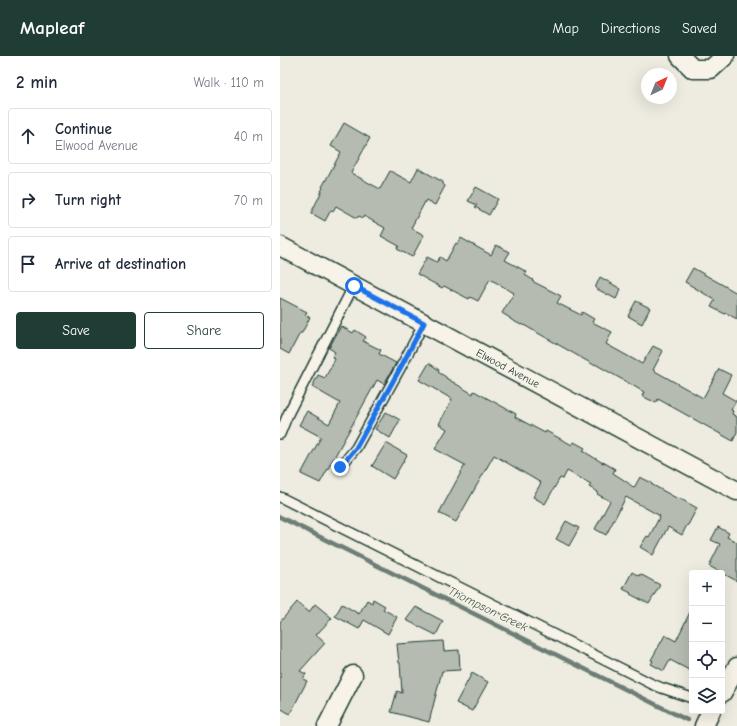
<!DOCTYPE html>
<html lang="en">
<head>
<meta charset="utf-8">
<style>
  body { margin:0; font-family:"Comic Neue",sans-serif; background:#f2f2f3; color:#1f2937 }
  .controls { position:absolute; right:12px; bottom:12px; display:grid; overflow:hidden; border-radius:4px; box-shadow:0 4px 16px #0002 }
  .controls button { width:36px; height:36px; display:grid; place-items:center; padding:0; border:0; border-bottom:1px solid #e0e1e3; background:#fff; color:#1f2937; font:20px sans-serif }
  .compass { position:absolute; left:361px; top:12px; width:36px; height:36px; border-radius:50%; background:#fff; box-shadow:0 4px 16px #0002; rotate:43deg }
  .stop { position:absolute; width:12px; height:12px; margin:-9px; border:3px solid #1a73e8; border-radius:50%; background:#fff }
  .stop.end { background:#1a73e8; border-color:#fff; box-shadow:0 1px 4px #0008 }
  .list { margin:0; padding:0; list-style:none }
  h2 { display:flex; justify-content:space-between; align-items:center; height:52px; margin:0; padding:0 16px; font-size:17px }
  h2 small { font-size:13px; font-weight:400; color:#747a83 }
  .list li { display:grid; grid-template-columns:26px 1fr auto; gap:12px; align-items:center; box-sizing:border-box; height:56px; margin:0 8px 8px; padding:0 8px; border:1px solid #e0e1e3; border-radius:4px }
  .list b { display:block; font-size:15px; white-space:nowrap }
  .list p { margin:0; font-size:13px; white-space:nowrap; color:#747a83 }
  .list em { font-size:13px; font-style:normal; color:#747a83 }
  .actions { display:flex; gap:8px; padding:12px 16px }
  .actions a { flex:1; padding:9px 0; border:1px solid #1f3d34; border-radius:4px; text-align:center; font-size:14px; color:#1f3d34 }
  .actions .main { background:#1f3d34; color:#fff }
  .icon { flex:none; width:22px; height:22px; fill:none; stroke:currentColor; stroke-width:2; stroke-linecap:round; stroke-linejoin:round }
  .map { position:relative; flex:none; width:457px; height:670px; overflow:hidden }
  header { display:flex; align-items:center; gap:24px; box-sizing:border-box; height:56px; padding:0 20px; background:#1f3d34; color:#fff }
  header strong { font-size:19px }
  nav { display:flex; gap:22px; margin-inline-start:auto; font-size:14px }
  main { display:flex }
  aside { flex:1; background:#fff }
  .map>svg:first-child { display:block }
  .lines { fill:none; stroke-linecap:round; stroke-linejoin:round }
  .stream { stroke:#6c7e74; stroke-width:4.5 }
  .building { fill:#b5bbb0; stroke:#1f3d34 }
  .service-casing { stroke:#1f3d34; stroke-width:12 }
  .minor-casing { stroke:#1f3d34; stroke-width:21 }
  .service { stroke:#f7f3e8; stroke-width:9 }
  .minor { stroke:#f7f3e8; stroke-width:18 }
  .route { stroke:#1a73e8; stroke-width:5 }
  .labels { text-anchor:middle; stroke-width:3; stroke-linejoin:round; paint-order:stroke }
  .street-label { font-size:11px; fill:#1f3d34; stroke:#f7f3e8 }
  .water-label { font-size:12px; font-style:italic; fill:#3f584f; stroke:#f7f3e8 }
</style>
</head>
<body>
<header>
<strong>Mapleaf</strong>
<nav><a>Map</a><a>Directions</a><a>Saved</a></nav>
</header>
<main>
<aside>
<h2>2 min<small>Walk · 110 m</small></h2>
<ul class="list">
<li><svg class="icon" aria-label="ahead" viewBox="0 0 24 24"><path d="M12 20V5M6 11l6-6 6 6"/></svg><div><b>Continue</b><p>Elwood Avenue</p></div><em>40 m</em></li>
<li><svg class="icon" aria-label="right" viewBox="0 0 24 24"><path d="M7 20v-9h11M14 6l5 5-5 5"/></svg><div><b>Turn right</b></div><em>70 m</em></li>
<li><svg class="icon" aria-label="arrive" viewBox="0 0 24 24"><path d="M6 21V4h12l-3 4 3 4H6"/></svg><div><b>Arrive at destination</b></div></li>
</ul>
<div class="actions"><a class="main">Save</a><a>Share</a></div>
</aside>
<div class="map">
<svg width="457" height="670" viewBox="0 0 457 670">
  <rect width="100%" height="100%" fill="#eeece1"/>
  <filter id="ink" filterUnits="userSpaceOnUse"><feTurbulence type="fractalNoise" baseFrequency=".025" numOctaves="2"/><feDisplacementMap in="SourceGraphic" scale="8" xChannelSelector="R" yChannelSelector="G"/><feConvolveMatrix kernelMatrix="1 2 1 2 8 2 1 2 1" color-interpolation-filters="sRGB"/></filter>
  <g filter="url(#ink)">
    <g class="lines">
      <!-- stream -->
      <path class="stream" d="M0,461l407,203"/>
    </g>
    <!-- building -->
    <path class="building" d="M64,67l26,15 -19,35 29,16 10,-18 21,11 7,-14 25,14v2l2,2 -10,19 -9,-5 -15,28 13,7 -12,22 -15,-8 2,-3 -18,-10 4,-8 -21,-12 -1,2 -4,-2 -2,2 -21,-12 -3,5 -2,-1 -6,11 -14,-8 11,-22h-1l2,-3 -1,-1 19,-35 -10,-6z
      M196,131l22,12 -9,16 -14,-8 2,-2 -9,-4z
      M181,182l30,17 5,-10 14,7 -5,8 22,12 -2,3 8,5 -1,1 29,15 -4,7 24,12 1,-3 12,7 -2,3 20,10 -6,12 36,20 11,-18 10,5 -10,19 50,28 16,-29 12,6 -9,18 14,8 -5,9 2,1 -1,3 5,3v15l-4,9 -75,-42 -2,4 -14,-7 2,-4 -49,-28 -1,1 -72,-41 -1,1 -11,-6v-1l-8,-5 12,-20 -24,-14 -12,22 -8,-4 -1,2 -25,-13 -2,2 -25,-14 10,-17 10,5 3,-5 6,4 10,-18 2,1z
      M413,212l44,25v26l-11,-6 -1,1 -14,-7 4,-7 -30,-18z
      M320,221l21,12 -5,10 -21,-11z
      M0,242l27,14 -2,3 5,2 -8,16h-2l-11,21 -9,-5z
      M356,245l14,7 -8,16 -14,-8z
      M61,270l12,7 2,-3 11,7 -3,4 18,9 -2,4 17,9 -12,21 -7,-4 -57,103 -19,-9 20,-37 -22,-12 8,-14 22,13 11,-21 -28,-16 6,-12 7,3 10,-19 -3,-2 3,-5 -6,-4z
      M149,307l10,7 -1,2 8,5v1l27,16 1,-3 42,23 -1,3 30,16 1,-2 26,14 2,-3 11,6 -2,3 20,12v-1l12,7 -2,4 14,9 7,6 6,-11 12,6 -1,1 27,15 1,-1 18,10 -9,17h-1l-5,10 -14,-8 -15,28 -13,-8 7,-11 2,1 11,-21 -34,-19 -20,38 -11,-6 15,-28 -13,-7 1,-2 -9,-5 2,-3 -24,-13 -4,8 -3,-1 -15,26 -12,-7 8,-14 -47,-28 -38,67 -17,-9 26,-48 -30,-16 12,-20 -8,-5 13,-25 -33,-19z
      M106,356l14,8 -10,18 -15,-9z
      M106,387l21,12 -14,24 -21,-13z
      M286,465l13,7 -10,18 -13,-7z
      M438,471l11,6 -2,4 10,5v39l-28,-15 11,-22 -9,-4z
      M352,516l7,4 1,-2 20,11 -11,19 -19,-10 1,-1 -8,-4z
      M93,543l12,7 -2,3 14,8 -9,17 -24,-14 -5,9 -24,-13 7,-12 17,10 8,-14 5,3z
      M17,546l12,10 6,-8 17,14 -16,17 9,8 -25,28 6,3 -3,5 4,2 -17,33 -10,-6v-86z
      M136,551l27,14 -7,14 -30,-15z
      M412,552v56l-3,6 -19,-10 -6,11 -13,-7 2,-3 -2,-1 14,-25 11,6z
      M163,585l1,10 15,-1 1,20 -18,1 -13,51 -38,-10 6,-21 5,2 -2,-30h-1l-2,-19z
      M192,617l16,9 -16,29 -16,-8z"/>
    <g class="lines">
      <defs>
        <path id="service" d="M0,378l8,-20 66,-129
          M60,411l16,-19 47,-85 21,-40
          M0,441l372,187 10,4 30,10"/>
        <path id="minor" d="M400,0l13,13h18l14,-13
          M0,190l457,245
          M442,637l15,-26
          M47,670l26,-51
          M424,670l7,-15"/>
      </defs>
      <!-- service casing -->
      <use href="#service" class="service-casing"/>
      <!-- minor casing -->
      <use href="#minor" class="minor-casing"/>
      <!-- service -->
      <use href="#service" class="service"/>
      <!-- minor -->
      <use href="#minor" class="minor"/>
    </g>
  </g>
  <g class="lines" filter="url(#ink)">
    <!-- route -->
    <path class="route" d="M60,411l16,-19 47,-85 21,-40 -70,-37"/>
  </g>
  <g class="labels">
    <!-- street labels -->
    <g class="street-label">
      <text transform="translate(228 312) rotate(28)" y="4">Elwood Avenue</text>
    </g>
    <!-- water labels -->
    <g class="water-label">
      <text transform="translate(208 553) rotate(26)" y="4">Thompson Creek</text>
    </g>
  </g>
</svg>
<div class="controls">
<button>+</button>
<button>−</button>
<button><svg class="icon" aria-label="locate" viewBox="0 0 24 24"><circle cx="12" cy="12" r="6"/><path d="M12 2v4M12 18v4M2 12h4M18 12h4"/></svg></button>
<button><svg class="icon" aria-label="layers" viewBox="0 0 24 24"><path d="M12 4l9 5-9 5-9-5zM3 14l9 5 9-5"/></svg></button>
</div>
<svg class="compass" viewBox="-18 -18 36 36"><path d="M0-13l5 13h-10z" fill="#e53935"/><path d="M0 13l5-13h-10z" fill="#747a83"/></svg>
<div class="stop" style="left:74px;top:230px"></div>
<div class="stop end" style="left:60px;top:411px"></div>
</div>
</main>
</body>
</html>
